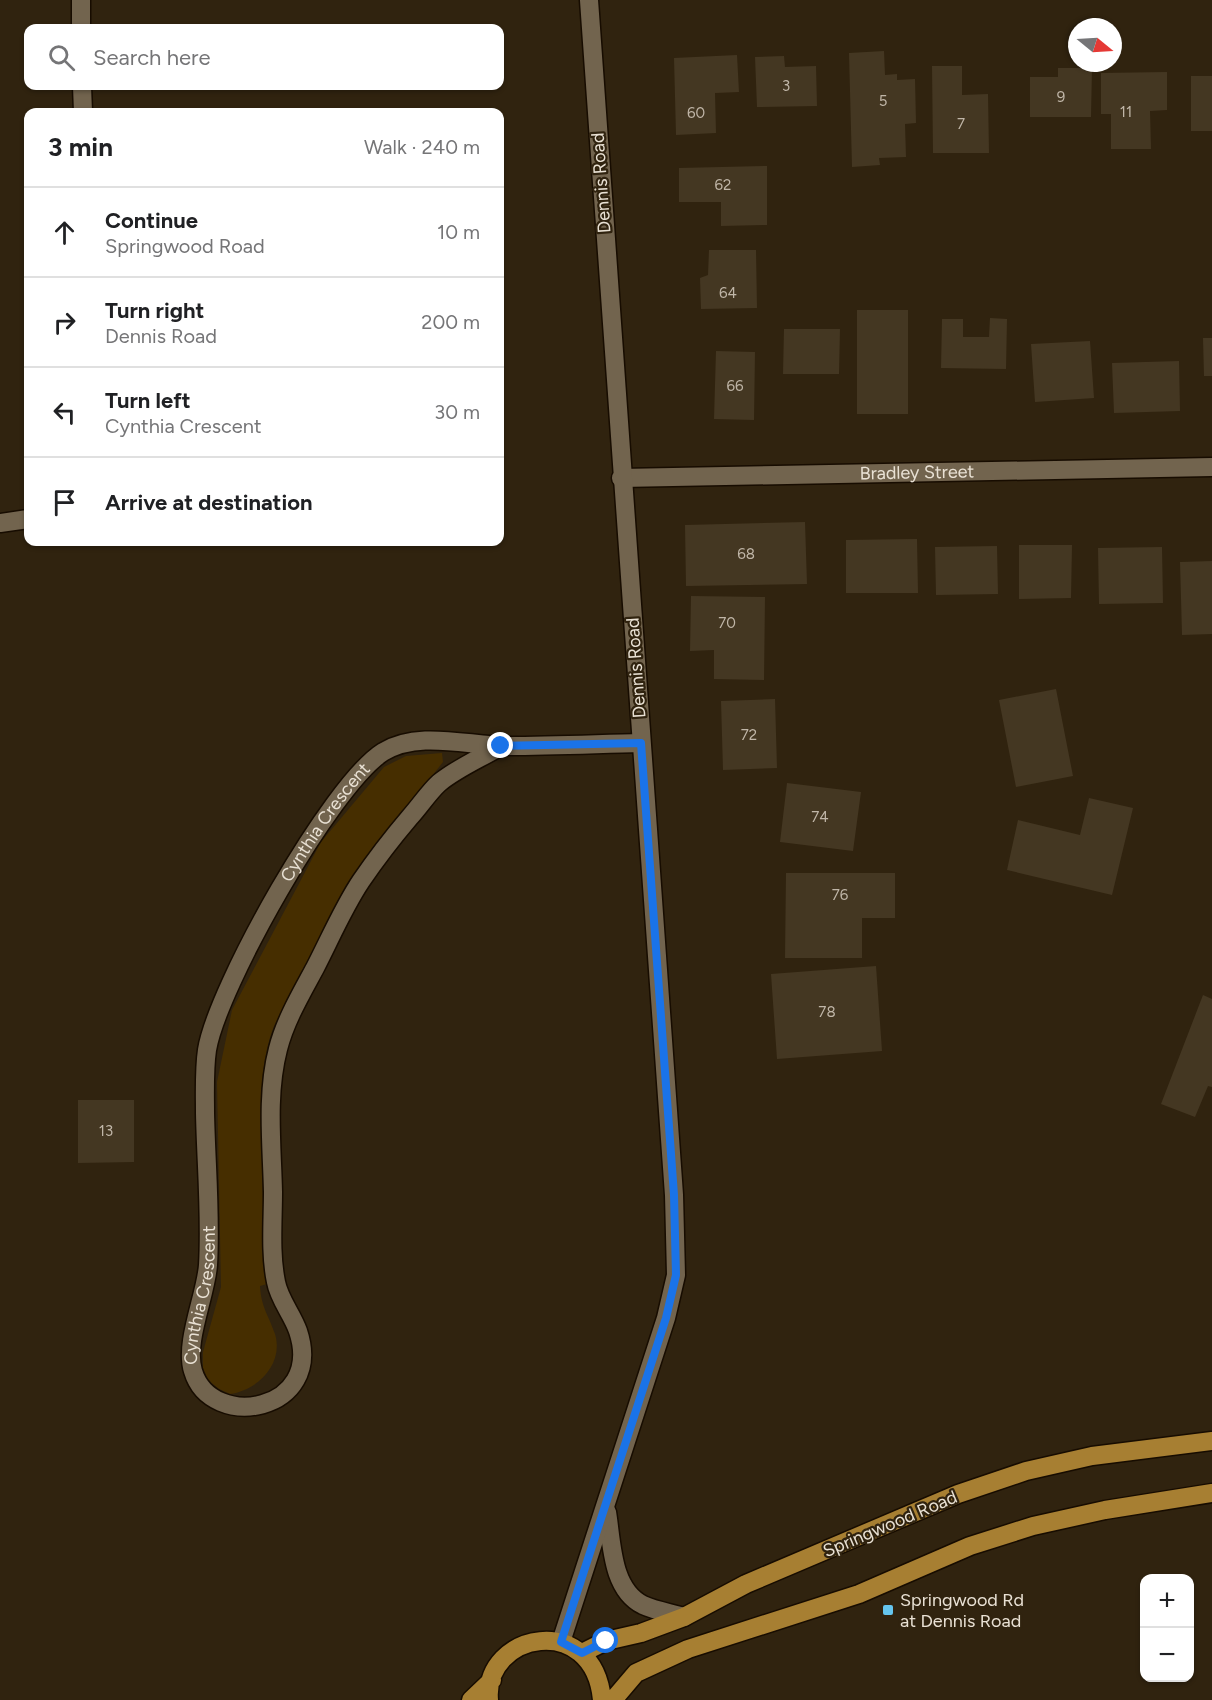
<!DOCTYPE html>
<html lang="en">
<head>
<meta charset="utf-8">
<style>
  body { margin:0; font-family:Figtree,sans-serif; background:#f2f2f2; color:#202124 }
  .controls { position:absolute; right:18px; bottom:18px; display:grid; overflow:hidden; border-radius:12px; box-shadow:0 2px 4px #0004 }
  .controls button { width:54px; height:54px; display:grid; place-items:center; padding:0; border:0; border-bottom:2px solid #e0e0e0; background:#fff; color:#202124; font:30px sans-serif }
  .compass { position:absolute; left:1068px; top:18px; width:54px; height:54px; border-radius:50%; background:#fff; box-shadow:0 2px 4px #0004; rotate:108deg }
  .stop { position:absolute; width:18px; height:18px; margin:-14px; border:4px solid #1a73e8; border-radius:50%; background:#fff }
  .stop.end { background:#1a73e8; border-color:#fff; box-shadow:0 2px 6px #0008 }
  .list { margin:0; padding:0; list-style:none }
  h2 { display:flex; justify-content:space-between; align-items:center; height:78px; margin:0; padding:0 24px; font-size:26px }
  h2 small { font-size:20px; font-weight:400; color:#757577 }
  .list li { display:grid; grid-template-columns:39px 1fr auto; gap:18px; align-items:center; box-sizing:border-box; height:90px; padding:0 24px; border-top:2px solid #e0e0e0 }
  .list b { display:block; font-size:22px; white-space:nowrap }
  .list p { margin:0; font-size:20px; white-space:nowrap; color:#757577 }
  .list em { font-size:20px; font-style:normal; color:#757577 }
  .icon { flex:none; width:33px; height:33px; fill:none; stroke:currentColor; stroke-width:2; stroke-linecap:round; stroke-linejoin:round }
  .map { position:relative; flex:none; width:1212px; height:1700px; overflow:hidden }
  .search { position:absolute; background:#fff; box-shadow:0 2px 4px #0004; left:24px; top:24px; width:480px; height:66px; display:flex; align-items:center; gap:15px; box-sizing:border-box; padding:0 21px; border-radius:12px; color:#757577; font-size:22px }
  .panel { position:absolute; background:#fff; box-shadow:0 2px 4px #0004; left:24px; top:108px; width:480px; height:438px; border-radius:12px }
  .map>svg:first-child { display:block }
  .green { fill:#462e00 }
  .building { fill:#443722 }
  .lines { fill:none; stroke-linecap:round; stroke-linejoin:round }
  .minor-casing { stroke:#170c00; stroke-width:21 }
  .major-casing { stroke:#170c00; stroke-width:21 }
  .minor { stroke:#72644e; stroke-width:18 }
  .major { stroke:#a77f32; stroke-width:18 }
  .route { stroke:#1a73e8; stroke-width:8 }
  .poi-dot { fill:#65c5ee; stroke:#30230f; stroke-width:2 }
  .labels { text-anchor:middle; stroke-width:4.5; stroke-linejoin:round; paint-order:stroke }
  .number-label { font-size:15px; fill:#c0b6a8 }
  .street-label { font-size:18px; fill:#e9e1d4; stroke:#30230f }
  .poi-label { font-size:18px; fill:#e9e1d4; stroke:#30230f; text-anchor:start }
</style>
</head>
<body>
<div class="map">
<svg width="1212" height="1700" viewBox="0 0 1212 1700">
  <rect width="100%" height="100%" fill="#30230f"/>
  <!-- green -->
  <path class="green" d="M442,753l1,9 -97,123 -72,141c-15,39 -13,78 -12,119 0,46 2,93 5,139l-7,2c1,21 9,30 15,48 9,30 -17,56 -45,60l-11,-5 -11,-9 -5,-12v-16l18,-65 -4,-205 15,-72 89,-168 63,-75 22,-11z"/>
  <!-- building -->
  <path class="building" d="M884,51l1,24 12,-1v6l18,-1 1,44 -11,1 1,33 -27,1 1,7 -28,2 -3,-114z
    M737,55l2,37 -24,1 1,40 -40,2 -2,-77z
    M784,56l1,11 31,-1 1,40 -60,1 -2,-50z
    M932,66h30v29l26,-1 1,59h-56z
    M1058,68h34l-1,49h-61v-40h28z
    M1167,72v38l-17,1 1,38h-40v-35h-10v-41z
    M1191,76h21v55h-21z
    M767,166v59l-46,1v-24h-42v-34z
    M709,250h47l1,58 -56,1 -1,-31 8,-3z
    M857,310h51v104h-51z
    M990,318l17,1 -1,50 -65,-1 1,-49h21v18h26z
    M784,329h56l-1,45h-56z
    M1203,338h9v38h-8z
    M1090,341l4,57 -59,4 -4,-58z
    M716,351l39,1 -1,68 -40,-1z
    M1179,361l1,50 -66,2 -2,-50z
    M805,522l2,62 -121,2 -1,-61z
    M917,539l1,54h-72v-53z
    M1019,545h53l-1,53 -52,1z
    M997,546l1,48 -62,1 -1,-48z
    M1162,547l1,56 -64,1 -1,-56z
    M1212,561v73l-30,1 -2,-73z
    M691,596l74,1 -1,83 -50,-1v-29l-24,1z
    M1056,689l17,87 -57,11 -17,-87z
    M775,699l2,69 -54,2 -2,-69z
    M787,783l74,9 -8,59 -73,-9z
    M1089,798l44,10 -21,87 -105,-25 11,-50 62,15z
    M786,873h109v45h-33v40h-77z
    M876,966l6,85 -105,8 -6,-85z
    M1203,995l9,4v88l-4,-1 -13,31 -34,-13z
    M78,1100h56v62l-56,1z"/>
  <g class="lines">
    <defs>
      <g id="minor">
        <path d="M81,0v28"/>
        <path d="M82,86l1,26"/>
        <path id="s1" d="M621,478l591,-11"/>
        <path d="M0,523l28,-4"/>
        <path id="s2" d="M501,746c-20,12 -44,22 -62,37 -10,9 -19,23 -29,34 -17,20 -34,42 -49,64 -18,27 -31,58 -46,87 -14,26 -30,53 -37,81 -12,46 -6,96 -5,143 0,29 -3,61 3,90 3,17 16,32 22,49 27,81 -87,101 -105,40 -9,-28 13,-76 15,-106 3,-50 -2,-102 -3,-152 0,-20 -1,-43 2,-63 10,-62 124,-265 176,-298 36,-22 85,-6 124,-6 45,0 89,-2 134,-3"/>
        <path d="M607,1512c5,30 4,77 36,93 13,6 28,8 41,12"/>
        <path d="M561,1642l105,-324 10,-43 -2,-80 -85,-1195"/>
      </g>
      <path id="major" d="M582,1653l24,-12 35,-8 43,-16 62,-33 212,-90 68,-23 66,-15 120,-15
        M471,1700l21,-20
        M489,1700c-6,-68 105,-89 113,0
        M613,1700l23,-27 52,-24 171,-55 111,-48 63,-20 72,-16 107,-17"/>
    </defs>
    <!-- minor casing -->
    <use href="#minor" class="minor-casing"/>
    <!-- major casing -->
    <use href="#major" class="major-casing"/>
    <!-- minor -->
    <use href="#minor" class="minor"/>
    <!-- major -->
    <use href="#major" class="major"/>
  </g>
  <g class="lines">
    <!-- route -->
    <path class="route" d="M501,746l140,-3 33,452 2,80 -10,43 -105,324 21,11 24,-12"/>
  </g>
  <!-- markers -->
  <rect class="poi-dot" x="882" y="1604" width="12" height="12" rx="3"/>
  <g class="labels">
    <!-- number labels -->
    <g class="number-label">
      <text x="786" y="91">3</text>
      <text x="1061" y="102">9</text>
      <text x="883" y="106">5</text>
      <text x="1126" y="117">11</text>
      <text x="696" y="118">60</text>
      <text x="961" y="129">7</text>
      <text x="723" y="190">62</text>
      <text x="728" y="298">64</text>
      <text x="735" y="391">66</text>
      <text x="746" y="559">68</text>
      <text x="727" y="628">70</text>
      <text x="749" y="740">72</text>
      <text x="820" y="822">74</text>
      <text x="840" y="900">76</text>
      <text x="827" y="1017">78</text>
      <text x="106" y="1136">13</text>
    </g>
    <!-- street labels -->
    <g class="street-label">
      <text transform="translate(601 183) rotate(-94)" y="6">Dennis Road</text>
      <text dy="6" stroke="none"><textPath href="#s1" startOffset="296">Bradley Street</textPath></text>
      <text transform="translate(636 668) rotate(-94)" y="6">Dennis Road</text>
      <text dy="6" stroke="none"><textPath href="#s2" startOffset="1432">Cynthia Crescent</textPath></text>
      <text dy="6" stroke="none"><textPath href="#s2" startOffset="928">Cynthia Crescent</textPath></text>
      <text transform="translate(890 1524) rotate(-23)" y="6">Springwood Road</text>
    </g>
    <!-- poi labels -->
    <g class="poi-label">
      <text x="900" y="1606">Springwood Rd<tspan x="900" dy="21">at Dennis Road</tspan></text>
    </g>
  </g>
</svg>
<div class="controls">
<button>+</button>
<button>−</button>
</div>
<svg class="compass" viewBox="-18 -18 36 36"><path d="M0-13l5 13h-10z" fill="#e53935"/><path d="M0 13l5-13h-10z" fill="#757577"/></svg>
<div class="stop" style="left:606px;top:1641px"></div>
<div class="stop end" style="left:501px;top:746px"></div>
<div class="search"><svg class="icon" aria-label="search" viewBox="0 0 24 24"><circle cx="10" cy="10" r="6"/><path d="M15 15l6 6"/></svg>Search here</div>
<section class="panel">
<h2>3 min<small>Walk · 240 m</small></h2>
<ul class="list">
<li><svg class="icon" aria-label="ahead" viewBox="0 0 24 24"><path d="M12 20V5M6 11l6-6 6 6"/></svg><div><b>Continue</b><p>Springwood Road</p></div><em>10 m</em></li>
<li><svg class="icon" aria-label="right" viewBox="0 0 24 24"><path d="M7 20v-9h11M14 6l5 5-5 5"/></svg><div><b>Turn right</b><p>Dennis Road</p></div><em>200 m</em></li>
<li><svg class="icon" aria-label="left" viewBox="0 0 24 24"><path d="M17 20v-9H6M10 6l-5 5 5 5"/></svg><div><b>Turn left</b><p>Cynthia Crescent</p></div><em>30 m</em></li>
<li><svg class="icon" aria-label="arrive" viewBox="0 0 24 24"><path d="M6 21V4h12l-3 4 3 4H6"/></svg><div><b>Arrive at destination</b></div></li>
</ul>
</section>
</div>
</body>
</html>
